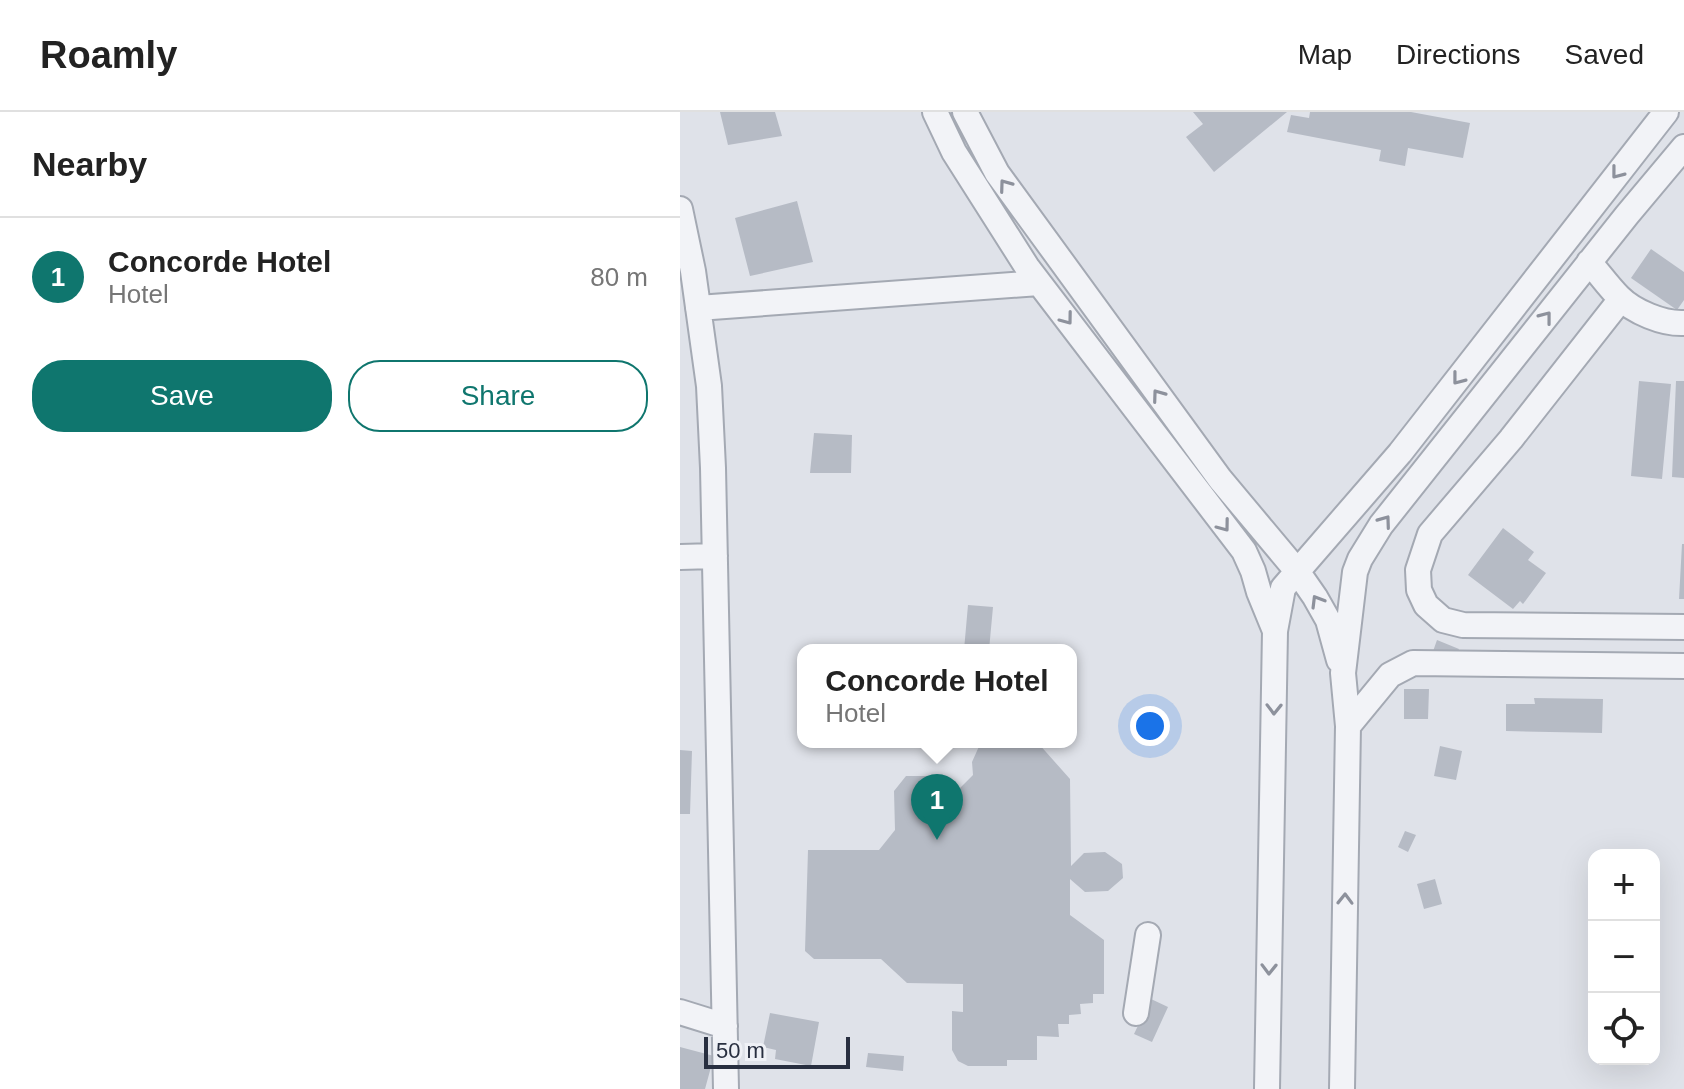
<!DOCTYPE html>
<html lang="en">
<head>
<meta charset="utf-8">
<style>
  body { margin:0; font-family:Arial,sans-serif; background:#f6f6f6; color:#222 }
  .controls { position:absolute; right:24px; bottom:24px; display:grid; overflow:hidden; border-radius:16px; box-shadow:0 8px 32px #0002 }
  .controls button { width:72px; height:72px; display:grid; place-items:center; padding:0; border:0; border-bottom:2px solid #e0e0e0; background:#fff; color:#222; font:40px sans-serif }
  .scale { position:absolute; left:24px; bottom:20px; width:146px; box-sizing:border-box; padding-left:8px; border:4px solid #282f40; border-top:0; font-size:22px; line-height:28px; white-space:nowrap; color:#282f40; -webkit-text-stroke:6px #eff1f6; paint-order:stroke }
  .you { position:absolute; left:470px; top:614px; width:28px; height:28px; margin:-20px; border:6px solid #fff; border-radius:50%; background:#1a73e8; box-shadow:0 0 0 12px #1a73e833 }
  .badge { display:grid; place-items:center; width:52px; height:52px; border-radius:50%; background:#0f766e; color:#fff; font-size:26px; font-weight:700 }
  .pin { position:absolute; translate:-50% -66px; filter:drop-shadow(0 2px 4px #0008) }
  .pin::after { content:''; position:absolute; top:42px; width:28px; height:24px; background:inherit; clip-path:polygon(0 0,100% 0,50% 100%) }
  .popup { position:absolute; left:117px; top:532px; width:280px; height:104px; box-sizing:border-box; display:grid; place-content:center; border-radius:16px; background:#fff; filter:drop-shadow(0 2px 6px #0005); font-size:26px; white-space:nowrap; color:#767676 }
  .popup b { font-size:30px; color:#222 }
  .popup::after { content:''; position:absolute; left:50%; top:100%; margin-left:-16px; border:16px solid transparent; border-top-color:#fff }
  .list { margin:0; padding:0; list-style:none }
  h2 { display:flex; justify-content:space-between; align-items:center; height:104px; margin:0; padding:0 32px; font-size:34px }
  h2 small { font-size:26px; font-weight:400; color:#767676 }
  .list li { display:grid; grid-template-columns:52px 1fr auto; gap:24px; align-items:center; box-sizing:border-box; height:120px; padding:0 32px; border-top:2px solid #e0e0e0 }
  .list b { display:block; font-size:30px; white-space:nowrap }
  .list p { margin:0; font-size:26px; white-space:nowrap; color:#767676 }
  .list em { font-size:26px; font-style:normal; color:#767676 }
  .actions { display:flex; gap:16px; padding:24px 32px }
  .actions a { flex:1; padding:18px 0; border:2px solid #0f766e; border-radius:32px; text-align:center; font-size:28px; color:#0f766e }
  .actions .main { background:#0f766e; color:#fff }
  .icon { flex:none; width:44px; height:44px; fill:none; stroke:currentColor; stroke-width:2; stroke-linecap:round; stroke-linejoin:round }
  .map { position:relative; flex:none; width:1004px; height:977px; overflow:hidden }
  header { display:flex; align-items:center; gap:48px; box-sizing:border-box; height:112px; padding:0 40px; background:#fff; border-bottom:2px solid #e0e0e0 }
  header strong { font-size:38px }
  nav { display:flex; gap:44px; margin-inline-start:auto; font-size:28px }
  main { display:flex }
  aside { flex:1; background:#fff }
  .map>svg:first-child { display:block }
  .building { fill:#b6bbc5 }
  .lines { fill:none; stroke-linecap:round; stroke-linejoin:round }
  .minor-casing { stroke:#a4a9b3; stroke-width:28 }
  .minor { stroke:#f2f3f7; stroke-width:24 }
  .oneway { stroke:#8d919c }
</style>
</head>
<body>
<header>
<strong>Roamly</strong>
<nav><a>Map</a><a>Directions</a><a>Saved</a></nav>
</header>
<main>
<aside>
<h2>Nearby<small></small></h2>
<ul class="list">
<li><span class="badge">1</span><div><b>Concorde Hotel</b><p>Hotel</p></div><em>80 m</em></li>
</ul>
<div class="actions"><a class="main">Save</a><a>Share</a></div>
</aside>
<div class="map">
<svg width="1004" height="977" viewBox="0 0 1004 977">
  <rect width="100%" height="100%" fill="#dfe2e9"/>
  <!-- building -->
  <path class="building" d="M40,0h55l7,24 -54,9z
    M513,0h94l-73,60 -28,-35 17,-13z
    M630,0h101l59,11 -7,35 -55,-10 -3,18 -26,-5 2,-11 -94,-18 4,-17 18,3z
    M117,89l16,61 -63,14 -15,-58z
    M971,137l33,23v28l-7,10 -46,-32z
    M959,269l32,3 -9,95 -31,-3z
    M996,269h8v97l-12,-1z
    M134,321l38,2 -1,38h-41z
    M823,416l31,24 -6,8 18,13 -23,31 -3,-3 -7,8 -45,-34z
    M1002,432h2v55h-5z
    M288,493l25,2 -4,43h-25z
    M757,528l22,9 -7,17 -21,-9z
    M724,577h25l-1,30h-24z
    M854,586l69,1 -1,34 -96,-2v-27h29z
    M301,630l57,1 32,36 1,87 13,-13 21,-1 17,12 1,14 -15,13 -23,1 -15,-13v36l34,25v54h-11v9l-13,1 1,10 -12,1v9h-11l1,13 -22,-1v24h-30v6h-39l-10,-5 -6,-11v-39l11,1v-28l-56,-1 -26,-24h-67l-9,-8 3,-101h71l16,-20 -1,-39 12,-15h40l13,13 14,-14 -1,-13z
    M760,634l22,5 -6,29 -22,-4z
    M0,638l12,1 -2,63h-10z
    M725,719l11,4 -8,17 -10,-5z
    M755,767l7,25 -18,5 -7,-25z
    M471,887l17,8 -16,35 -18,-8z
    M90,901l49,9 -8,44 -36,-7 1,-9 -13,-3z
    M0,935l34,9 -9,33h-25z
    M188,941l36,3 -1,15 -37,-4z"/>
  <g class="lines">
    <defs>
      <path id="minor" d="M255,0l19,40 73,115 217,284 9,20 6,21 16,39
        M285,0l32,61 223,306 77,92 18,26 13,23 11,40
        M0,97l13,62 16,115 4,82 13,621
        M909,150c10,11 19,24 30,35 15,15 44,27 65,26
        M941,187l-110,140 -81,95 -12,36 1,20 7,15 17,15 20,5 221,2
        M18,196l341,-25
        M0,445l35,-1
        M668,614l42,-51 23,-12 271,3
        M0,900l45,14
        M456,901l12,-78
        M587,977l8,-458 8,-43 117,-135 266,-341
        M662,977l6,-363 -5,-53 12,-101 5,-13 21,-34 246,-310 57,-68"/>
    </defs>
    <!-- minor casing -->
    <use href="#minor" class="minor-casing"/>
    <!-- minor -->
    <use href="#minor" class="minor"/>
  </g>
  <!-- one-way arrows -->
  <defs><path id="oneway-chevron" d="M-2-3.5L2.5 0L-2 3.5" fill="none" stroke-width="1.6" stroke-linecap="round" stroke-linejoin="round" transform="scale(2)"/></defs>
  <g class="oneway">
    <use href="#oneway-chevron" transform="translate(937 61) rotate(128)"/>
    <use href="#oneway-chevron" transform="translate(325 73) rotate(-126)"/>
    <use href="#oneway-chevron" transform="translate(866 205) rotate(-52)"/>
    <use href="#oneway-chevron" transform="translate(387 207) rotate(53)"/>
    <use href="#oneway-chevron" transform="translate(778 267) rotate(128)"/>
    <use href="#oneway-chevron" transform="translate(478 283) rotate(-126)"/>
    <use href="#oneway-chevron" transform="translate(705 409) rotate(-54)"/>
    <use href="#oneway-chevron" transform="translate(544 414) rotate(53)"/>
    <use href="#oneway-chevron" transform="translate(637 489) rotate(-121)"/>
    <use href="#oneway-chevron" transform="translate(594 597) rotate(91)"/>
    <use href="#oneway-chevron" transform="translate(665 787) rotate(-89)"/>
    <use href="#oneway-chevron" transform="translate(589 857) rotate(91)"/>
  </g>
</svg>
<div class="controls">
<button>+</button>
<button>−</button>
<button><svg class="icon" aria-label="locate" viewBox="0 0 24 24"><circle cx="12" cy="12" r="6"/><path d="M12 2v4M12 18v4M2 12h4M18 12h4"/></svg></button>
</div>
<div class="scale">50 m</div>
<div class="you"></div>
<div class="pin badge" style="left:257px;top:728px">1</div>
<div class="popup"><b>Concorde Hotel</b>Hotel</div>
</div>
</main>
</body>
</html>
